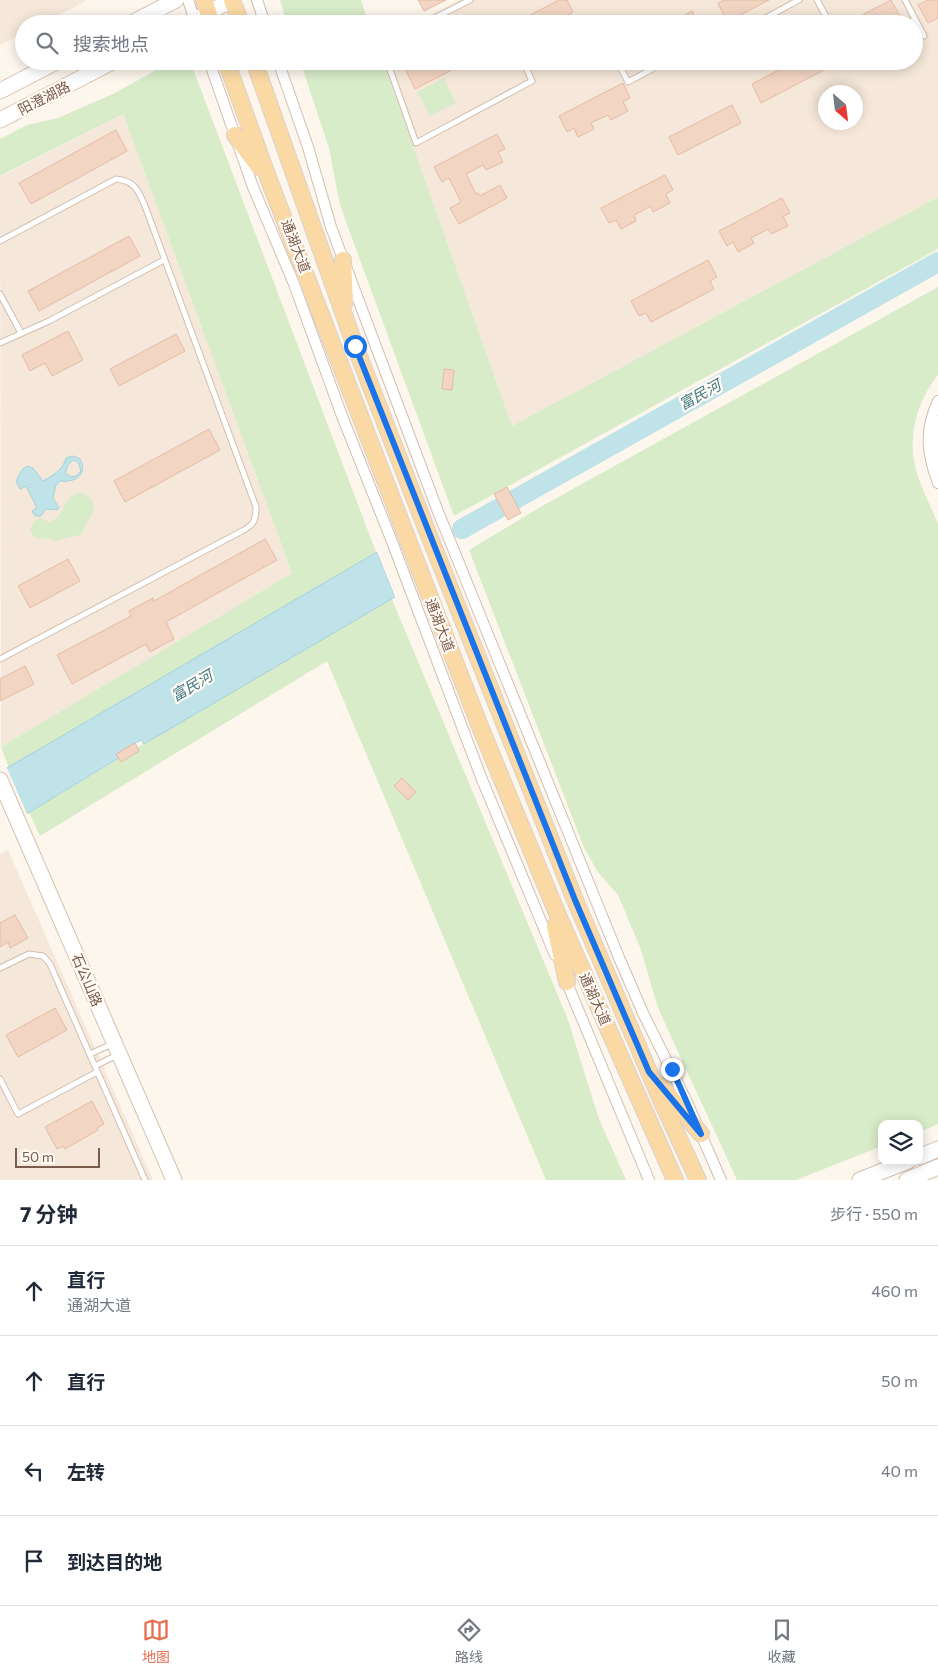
<!DOCTYPE html>
<html lang="zh">
<head>
<meta charset="utf-8">
<style>
  body { margin:0; font-family:Commissioner,"Noto Sans SC",sans-serif; background:#f2f2f3; color:#1f2937 }
  .controls { position:absolute; right:15px; bottom:15px; display:grid; overflow:hidden; border-radius:10px; box-shadow:0 2px 12px #0003 }
  .controls button { width:45px; height:45px; display:grid; place-items:center; padding:0; border:0; border-bottom:1px solid #e0e1e3; background:#fff; color:#1f2937; font:25px sans-serif }
  .compass { position:absolute; left:818px; top:85px; width:45px; height:45px; border-radius:50%; background:#fff; box-shadow:0 2px 12px #0003; rotate:152deg }
  .scale { position:absolute; left:15px; bottom:12px; width:85px; box-sizing:border-box; padding-left:5px; border:2px solid #7a5c4d; border-top:0; font-size:14px; line-height:18px; white-space:nowrap; color:#7a5c4d; -webkit-text-stroke:4px #fffaf3; paint-order:stroke }
  .stop { position:absolute; width:15px; height:15px; margin:-11px; border:4px solid #1a73e8; border-radius:50%; background:#fff }
  .stop.end { background:#1a73e8; border-color:#fff; box-shadow:0 1px 5px #0008 }
  .list { margin:0; padding:0; list-style:none }
  h2 { display:flex; justify-content:space-between; align-items:center; height:65px; margin:0; padding:0 20px; font-size:21px }
  h2 small { font-size:16px; font-weight:400; color:#747a83 }
  .list li { display:grid; grid-template-columns:32px 1fr auto; gap:15px; align-items:center; box-sizing:border-box; height:90px; padding:0 20px; border-top:1px solid #e0e1e3 }
  .list b { display:block; font-size:19px; white-space:nowrap }
  .list p { margin:0; font-size:16px; white-space:nowrap; color:#747a83 }
  .list em { font-size:16px; font-style:normal; color:#747a83 }
  .icon { flex:none; width:28px; height:28px; fill:none; stroke:currentColor; stroke-width:2; stroke-linecap:round; stroke-linejoin:round }
  .map { position:relative; flex:none; width:938px; height:1180px; overflow:hidden }
  .search { position:absolute; background:#fff; box-shadow:0 2px 12px #0003; left:15px; right:15px; top:15px; height:55px; display:flex; align-items:center; gap:12px; box-sizing:border-box; padding:0 18px; border-radius:28px; color:#747a83; font-size:19px }
  .sheet { height:425px; background:#fff }
  nav { display:flex; justify-content:space-around; align-items:center; box-sizing:border-box; height:70px; border-top:1px solid #e0e1e3; background:#fff; font-size:14px; color:#747a83 }
  nav a { display:grid; justify-items:center; gap:2px }
  nav .on { color:#e76f51 }
  .map>svg:first-child { display:block }
  .residential { fill:#f5e8da; fill-rule:evenodd }
  .green { fill:#d8ecc9 }
  .water { fill:#bfe3e8; stroke:#a5d3da; fill-rule:evenodd }
  .pier { fill:#fdf6ec }
  .lines { fill:none; stroke-linecap:round; stroke-linejoin:round }
  .river { stroke:#bfe3e8; stroke-width:20 }
  .building { fill:#f3d5c3; stroke:#e6bba3 }
  .lane-casing { stroke:#d1beb0; stroke-width:7 }
  .street-casing { stroke:#d1beb0; stroke-width:12 }
  .secondary-casing { stroke:#d6c0b0; stroke-width:17 }
  .primary-casing { stroke:#dad1cd; stroke-width:18 }
  .lane { stroke:#fff; stroke-width:5 }
  .street { stroke:#fff; stroke-width:10 }
  .secondary { stroke:#fff; stroke-width:15 }
  .primary { stroke:#fbd9a5; stroke-width:16 }
  .route { stroke:#1a73e8; stroke-width:6 }
  .labels { text-anchor:middle; stroke-width:4.5; stroke-linejoin:round; paint-order:stroke }
  .street-label { font-size:14px; fill:#7a5c4d; stroke:#fffaf3 }
  .water-label { font-size:15px; font-style:italic; fill:#437c86; stroke:#fffaf3 }
</style>
</head>
<body>
<div class="map">
<svg width="938" height="1180" viewBox="0 0 938 1180">
  <rect width="100%" height="100%" fill="#fdf6ec"/>
  <!-- residential -->
  <path class="residential" d="M0,0h86v1l-45,23h-17v8l-24,13z
    M459,0h479v197l-426,229 -129,-365h531v-37h-502zM826,92h30v30h-30z
    M123,114l169,459 -291,174 -1,-570z
    M8,850l145,330h-153v-326z"/>
  <!-- green -->
  <path class="green" d="M280,0h81l8,24h-82z
    M172,61h18l186,491 -365,221 -10,-26 291,-174 -169,-459 -123,62v-37l27,-14 31,-7 57,-25z
    M300,61h83l129,365 426,-229v52l-484,267 -109,-297 -5,-14 -11,-57z
    M444,78l12,25 -26,13 -13,-24z
    M938,287v88c-21,26 -31,62 -22,95 5,18 15,37 22,54v600l-19,8v-8h-37v22l-86,34h-59l-79,-172 -18,-61 -22,-52 -20,-23 -13,-22 -116,-300 75,-45z
    M80,492c9,3 13,7 14,16 -3,13 -10,14 -11,26l-28,7 -7,-3 -9,1 -6,-3 -3,-7 4,-8 6,-3 9,4c18,-5 12,-25 31,-30z
    M391,597l176,420 32,102 27,61h-80l-219,-519 -287,175 -11,-24z"/>
  <!-- water -->
  <path class="water" d="M73,456l7,3c8,15 -4,24 -20,22l-4,4 -3,13 6,10 -2,2 -11,-1 -5,7h-6l-3,-5 5,-3 -11,-22 -6,3 -4,-8 6,-11 5,-4 6,2 10,13c10,-6 20,-11 23,-23zM74,460l4,2 3,9 -5,5 -5,1 -5,-3c-1,-5 3,-12 8,-14z
    M377,552l18,45 -251,147 -3,-4 -21,12 2,4 -122,74v-58z"/>
  <!-- pier -->
  <path class="pier" d="M376,549l3,2 18,45 -1,3z
    M6,766l22,50 -28,16v-63z"/>
  <g class="lines">
    <!-- river -->
    <path class="river" d="M462,529l476,-267"/>
  </g>
  <!-- building -->
  <path class="building" d="M418,0h28l-22,11z
    M559,0h8l6,12 -7,4 4,8h-57z
    M724,0h45l-42,22 -9,-19z
    M891,0l9,16 -14,8h-41z
    M928,0h10v18l-10,5 -10,-18z
    M692,11l7,13h-31z
    M401,61h68l-54,28z
    M796,61h45l-80,42 -9,-19z
    M623,83l7,15 -7,4 5,9 -17,9 -3,-5 -17,8 3,6 -16,8 -4,-9 -7,4 -8,-16z
    M732,105l9,18 -63,32 -9,-18z
    M116,130l11,21 -96,53 -12,-21z
    M497,134l8,15 -7,3 5,10 -17,8 -3,-5 -17,9 10,20 2,-1 2,3 20,-11 7,13 -48,26 -9,-16 11,-6 -12,-24 -7,4 -8,-15z
    M665,175l8,15 -7,4 4,9 -17,9 -2,-6 -17,9 2,6 -15,8 -5,-9 -7,3 -8,-15z
    M782,198l8,15 -7,3 5,10 -17,8 -3,-5 -17,9 3,5 -16,9 -5,-10 -6,4 -8,-15z
    M129,236l11,20 -101,55 -11,-20z
    M708,260l9,17 -7,4 4,8 -63,33 -5,-9 -7,3 -8,-15z
    M68,331l15,29 -31,16 -7,-13 -15,8 -8,-16z
    M176,334l9,17 -66,35 -9,-17z
    M444,369l10,1 -2,20 -10,-1z
    M209,429l11,21 -95,52 -11,-21z
    M507,487l14,26 -13,7 -14,-26z
    M265,539l12,21 -111,62 8,17 -24,13 -4,-8 -74,40 -15,-29 74,-39 -2,-5 24,-13 1,3z
    M68,559l12,22 -50,27 -12,-22z
    M25,666l9,18 -34,17v-22z
    M135,743l4,8 -18,11 -5,-8z
    M402,778l14,14 -8,8 -14,-14z
    M15,915l13,23 -18,10 -2,-6 -8,5v-24z
    M55,1008l12,22 -49,27 -12,-22z
    M92,1101l12,23 -7,4 1,2 -33,19 -2,-3 -6,3 -12,-22z"/>
  <g class="lines">
    <defs>
      <path id="lane" d="M817,0l13,24
        M905,0l19,36
        M423,24l47,-24
        M586,24l8,-4 3,4
        M754,24l45,-24
        M907,24l8,-5
        M387,61l29,82 116,-62 -9,-20
        M617,61l11,21 39,-21
        M0,241l116,-62c19,2 22,11 29,27l111,301c0,13 -2,18 -14,24l-242,128
        M0,294l21,39
        M0,343l49,-22 115,-61
        M0,968l29,-14 14,2 7,8 95,216
        M90,1054l24,-11
        M95,1066l22,-11
        M0,1079l18,35 79,-42"/>
      <path id="street" d="M188,0l8,24
        M257,0l8,24
        M209,61l44,126 41,97 48,132 49,123 90,238 74,178
        M278,61l30,86 23,80 106,282 183,451 23,53 43,87 35,80
        M938,401c-14,30 -11,52 0,82
        M938,462l-3,-24 3,-17
        M565,978l84,202"/>
      <path id="secondary" d="M130,24l46,-24
        M187,24l45,-24
        M0,91l58,-30
        M0,120l114,-59
        M0,780l174,400
        M919,1157l19,-8
        M860,1180l48,-19
        M907,1180l31,-13"/>
      <path id="primary" d="M204,0l8,24
        M232,0l9,24
        M226,61l43,119 210,544 78,189 118,267
        M254,61l101,285 73,187 147,367 87,202 36,78
        M235,135l24,32
        M343,260l2,42
        M555,926l12,56
        M661,1086l40,48"/>
    </defs>
    <!-- lane casing -->
    <use href="#lane" class="lane-casing"/>
    <!-- street casing -->
    <use href="#street" class="street-casing"/>
    <!-- secondary casing -->
    <use href="#secondary" class="secondary-casing"/>
    <!-- primary casing -->
    <use href="#primary" class="primary-casing"/>
    <!-- lane -->
    <use href="#lane" class="lane"/>
    <!-- street -->
    <use href="#street" class="street"/>
    <!-- secondary -->
    <use href="#secondary" class="secondary"/>
    <!-- primary -->
    <use href="#primary" class="primary"/>
  </g>
  <g class="lines">
    <!-- route -->
    <path class="route" d="M355,346l220,554 74,172 52,62 -29,-65"/>
  </g>
  <g class="labels">
    <!-- street labels -->
    <g class="street-label">
      <text transform="translate(44 98) rotate(-27)" y="5">阳澄湖路</text>
      <text transform="translate(296 246) rotate(69)" y="5">通湖大道</text>
      <text transform="translate(440 625) rotate(69)" y="5">通湖大道</text>
      <text transform="translate(87 980) rotate(67)" y="5">石公山路</text>
      <text transform="translate(595 999) rotate(66)" y="5">通湖大道</text>
    </g>
    <!-- water labels -->
    <g class="water-label">
      <text transform="translate(700 395) rotate(-29)" y="5">富民河</text>
      <text transform="translate(192 686) rotate(-31)" y="5">富民河</text>
    </g>
  </g>
</svg>
<div class="controls">
<button><svg class="icon" aria-label="layers" viewBox="0 0 24 24"><path d="M12 4l9 5-9 5-9-5zM3 14l9 5 9-5"/></svg></button>
</div>
<svg class="compass" viewBox="-18 -18 36 36"><path d="M0-13l5 13h-10z" fill="#e53935"/><path d="M0 13l5-13h-10z" fill="#747a83"/></svg>
<div class="scale">50 m</div>
<div class="stop" style="left:355px;top:346px"></div>
<div class="stop end" style="left:672px;top:1069px"></div>
<div class="search"><svg class="icon" aria-label="search" viewBox="0 0 24 24"><circle cx="10" cy="10" r="6"/><path d="M15 15l6 6"/></svg>搜索地点</div>
</div>
<section class="sheet">
<h2>7 分钟<small>步行 · 550 m</small></h2>
<ul class="list">
<li><svg class="icon" aria-label="ahead" viewBox="0 0 24 24"><path d="M12 20V5M6 11l6-6 6 6"/></svg><div><b>直行</b><p>通湖大道</p></div><em>460 m</em></li>
<li><svg class="icon" aria-label="ahead" viewBox="0 0 24 24"><path d="M12 20V5M6 11l6-6 6 6"/></svg><div><b>直行</b></div><em>50 m</em></li>
<li><svg class="icon" aria-label="left" viewBox="0 0 24 24"><path d="M17 20v-9H6M10 6l-5 5 5 5"/></svg><div><b>左转</b></div><em>40 m</em></li>
<li><svg class="icon" aria-label="arrive" viewBox="0 0 24 24"><path d="M6 21V4h12l-3 4 3 4H6"/></svg><div><b>到达目的地</b></div></li>
</ul>
</section>
<nav>
<a class="on"><svg class="icon" aria-label="map" viewBox="0 0 24 24"><path d="M3 6l6-2 6 2 6-2v14l-6 2-6-2-6 2zM9 4v14M15 6v14"/></svg>地图</a>
<a><svg class="icon" aria-label="directions" viewBox="0 0 24 24"><path d="M12 3l9 9-9 9-9-9zM9 14v-3h6M13 9l2 2-2 2"/></svg>路线</a>
<a><svg class="icon" aria-label="saved" viewBox="0 0 24 24"><path d="M7 4h10v16l-5-4-5 4z"/></svg>收藏</a>
</nav>
</body>
</html>
